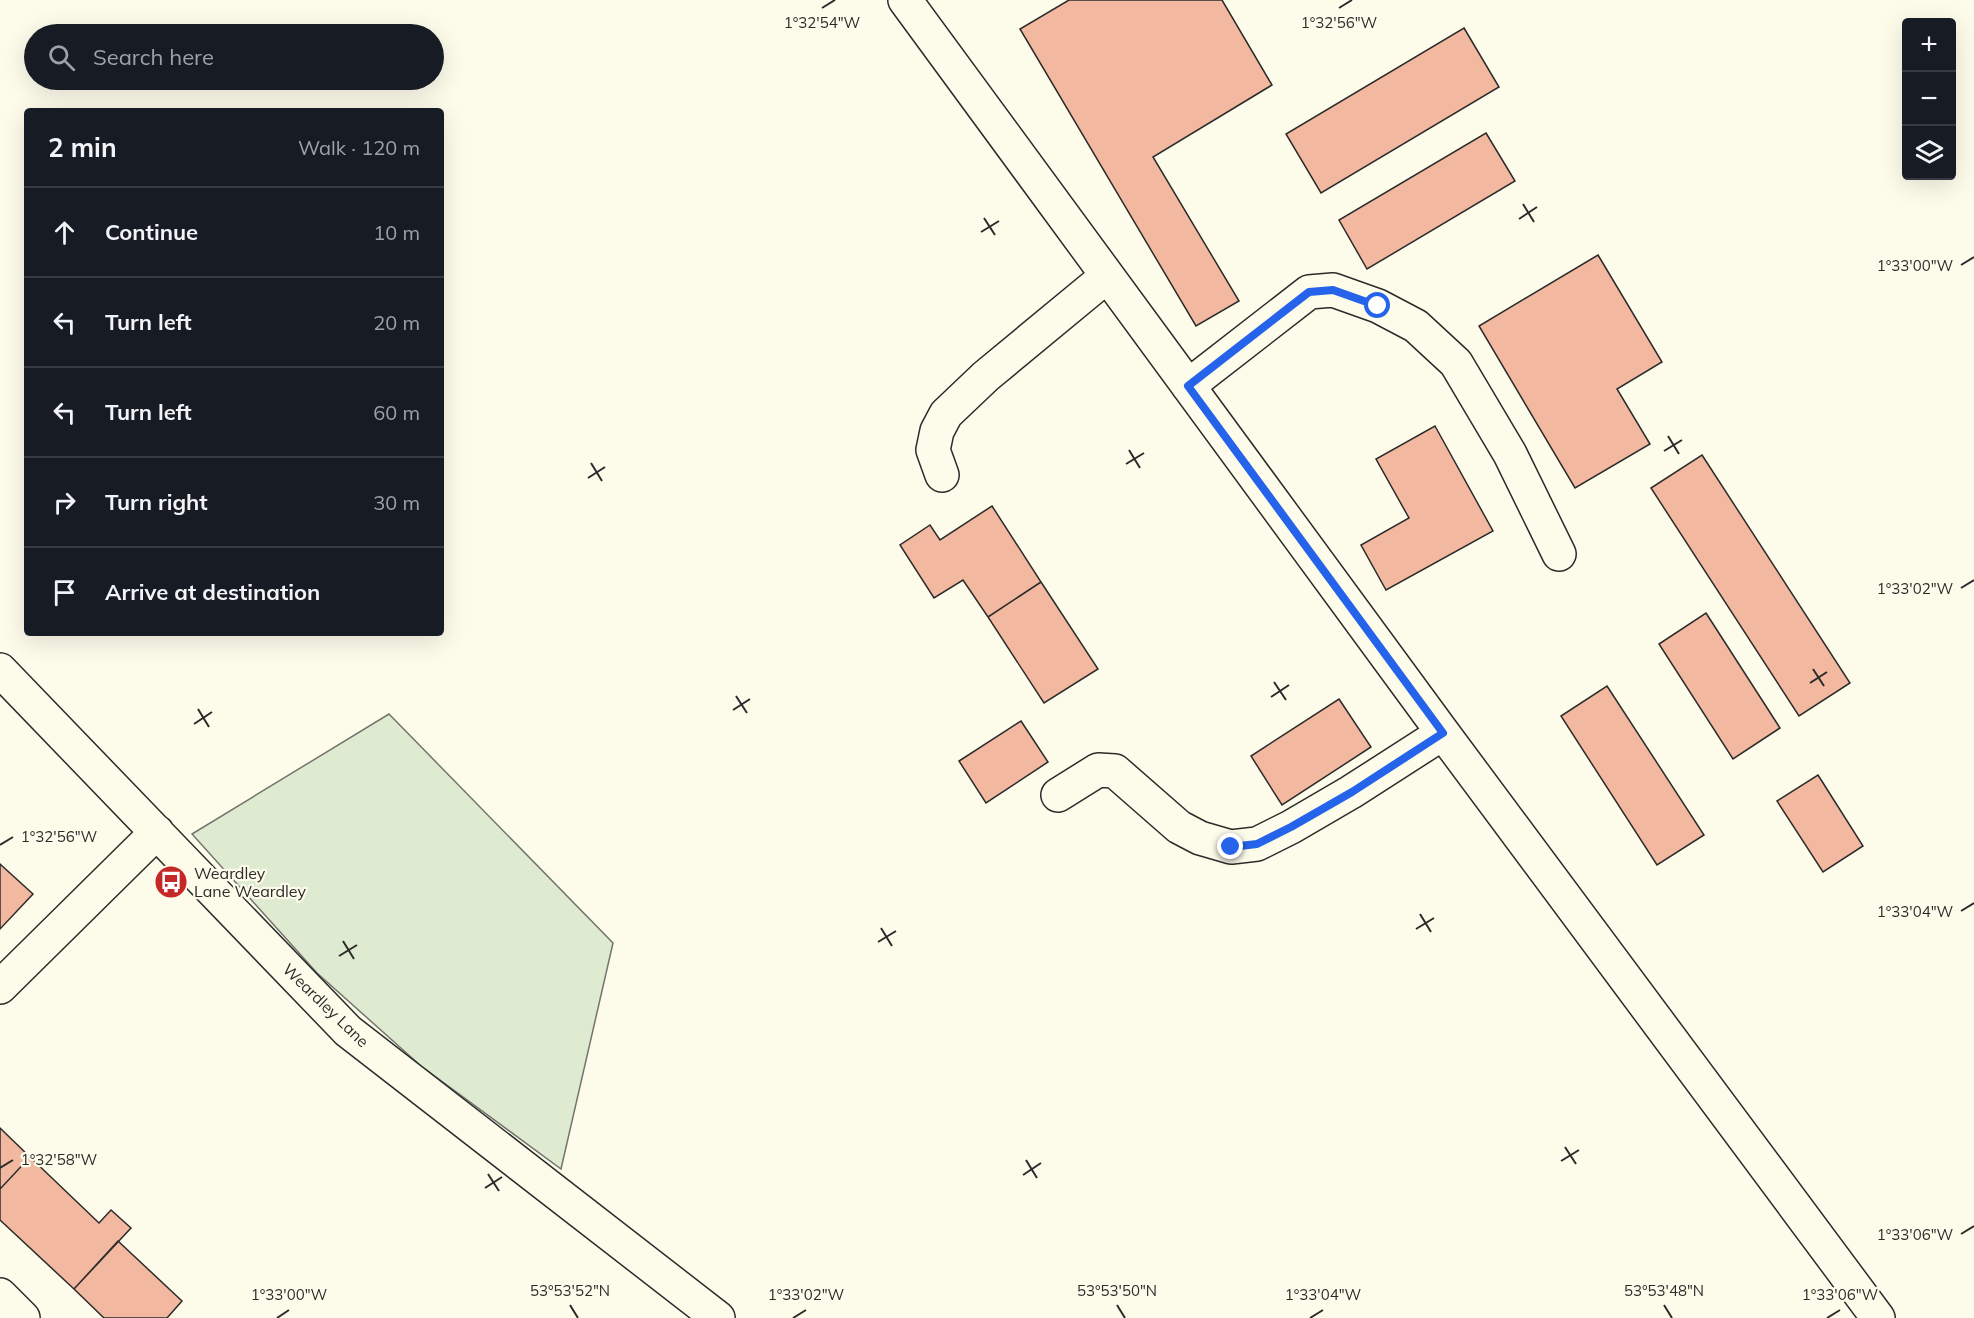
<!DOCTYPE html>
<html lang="en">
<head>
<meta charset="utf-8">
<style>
  body { margin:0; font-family:Mulish,sans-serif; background:#242831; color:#f1f3f6 }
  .controls { position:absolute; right:18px; top:18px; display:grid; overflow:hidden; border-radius:6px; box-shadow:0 6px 24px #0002 }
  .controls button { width:54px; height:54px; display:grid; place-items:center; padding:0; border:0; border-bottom:2px solid #363941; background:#171b24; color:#f1f3f6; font:30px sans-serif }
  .stop { position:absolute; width:18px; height:18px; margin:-14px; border:4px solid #2563eb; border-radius:50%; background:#fff }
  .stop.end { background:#2563eb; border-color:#fff; box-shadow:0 2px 6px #0008 }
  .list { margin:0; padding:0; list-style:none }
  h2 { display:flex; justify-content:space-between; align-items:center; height:78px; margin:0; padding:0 24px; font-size:26px }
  h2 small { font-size:20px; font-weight:400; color:#9ea1a6 }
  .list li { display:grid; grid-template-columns:39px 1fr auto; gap:18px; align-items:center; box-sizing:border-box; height:90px; padding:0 24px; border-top:2px solid #363941 }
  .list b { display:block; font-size:22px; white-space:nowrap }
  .list em { font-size:20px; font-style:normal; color:#9ea1a6 }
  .icon { flex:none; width:33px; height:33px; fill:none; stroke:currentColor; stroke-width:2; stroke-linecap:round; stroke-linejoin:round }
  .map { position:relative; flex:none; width:1974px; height:1318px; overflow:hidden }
  .search { position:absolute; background:#171b24; box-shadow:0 6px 24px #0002; left:24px; top:24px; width:420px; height:66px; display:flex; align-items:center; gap:15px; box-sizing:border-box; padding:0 21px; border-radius:33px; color:#9ea1a6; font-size:22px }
  .panel { position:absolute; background:#171b24; box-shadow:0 6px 24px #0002; left:24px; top:108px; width:420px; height:528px; border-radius:6px }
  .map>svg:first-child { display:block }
  .green { fill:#deebd1; stroke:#74746e; stroke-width:1.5 }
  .building { fill:#f2b8a0; stroke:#2b2b2b; stroke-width:1.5 }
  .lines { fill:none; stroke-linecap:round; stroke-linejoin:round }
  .minor-casing { stroke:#2b2b2b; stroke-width:36 }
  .minor { stroke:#fdfbea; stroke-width:33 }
  .route { stroke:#2563eb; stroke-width:8 }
  .ticks { fill:none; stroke:#2b2b2b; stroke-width:2 }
  .labels { text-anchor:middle; stroke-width:4.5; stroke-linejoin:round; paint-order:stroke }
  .poi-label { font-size:16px; fill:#2b2b2b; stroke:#fdfbea; text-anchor:start }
  .street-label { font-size:16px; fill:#2b2b2b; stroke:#fdfbea }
  .ticks-label { font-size:15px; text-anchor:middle; fill:#2b2b2b; stroke:#fdfbea; stroke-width:4.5; stroke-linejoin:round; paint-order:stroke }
</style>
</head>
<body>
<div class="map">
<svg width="1974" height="1318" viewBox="0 0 1974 1318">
  <rect width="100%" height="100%" fill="#fdfbea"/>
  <!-- green -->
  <path class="green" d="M389,714l224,229 -52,226 -140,-103 -104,-93 -125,-139z"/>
  <!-- building -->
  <path class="building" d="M1069,0h153l50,85 -119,72 86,144 -43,25 -176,-297z
    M1464,28l35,59 -178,106 -35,-59z
    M1486,133l29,48 -148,88 -28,-49z
    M1598,255l64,107 -45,27 33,55 -75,44 -96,-162z
    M1435,426l58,105 -107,59 -25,-45 48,-27 -33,-59z
    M1702,455l148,228 -51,33 -148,-228z
    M992,506l49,76 -53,35 -25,-37 -29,18 -34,-53 30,-20 10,15z
    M1041,582l57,87 -54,34 -56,-86z
    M1706,613l74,115 -47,31 -74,-115z
    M1607,686l97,149 -47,30 -96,-149z
    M1339,699l32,48 -89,58 -31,-49z
    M1021,721l27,41 -62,41 -27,-42z
    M1818,775l45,71 -40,26 -46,-71z
    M0,864l33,30 -33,35z
    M0,1128l30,29 -30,32z
    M30,1157l69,66 12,-13 20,18 -57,61 -74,-69v-31z
    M118,1241l64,60 -15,17h-63l-30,-29z"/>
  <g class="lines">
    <defs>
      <path id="minor" d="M905,0l538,733 435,585
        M1188,386l121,-94 24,-2 45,16 38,20 40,37 54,91 49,100
        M942,475l-9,-25 4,-19 9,-17 40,-38 121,-100
        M0,670l348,361 370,287
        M1058,795l40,-25 17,1 64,56 21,11 31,9 26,-3 34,-17 60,-35 92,-59
        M0,987l157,-155
        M0,1295l23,23"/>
    </defs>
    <!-- minor casing -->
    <use href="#minor" class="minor-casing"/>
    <!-- minor -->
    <use href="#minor" class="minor"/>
  </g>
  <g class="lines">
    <!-- route -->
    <path class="route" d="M1231,847l26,-3 34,-17 61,-35 91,-59 -255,-347 121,-94 24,-2 45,16"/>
  </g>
  <!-- ticks -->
  <path class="ticks" d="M822,8l13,-8M1339,8l13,-8M1523,204l11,18M984,218l11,17M1519,219l18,-12M981,232l18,-11M1961,265l13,-8M1668,436l11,18M1129,450l11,18M1664,451l18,-11M591,463l11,18M1126,464l18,-11M588,478l17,-11M1961,588l13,-8M1813,669l11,17M1274,682l12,18M1810,683l17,-11M736,696l11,17M1271,697l18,-12M198,709l11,18M733,710l17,-11M194,724l18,-12M0,845l13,-8M1961,911l13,-8M1420,914l11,18M881,928l11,18M1416,929l18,-11M343,941l11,18M878,942l18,-11M339,956l18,-11M1565,1147l11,17M1026,1160l11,18M1561,1161l18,-11M0,1168l13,-8M488,1174l11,17M1023,1175l18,-12M485,1188l17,-11M1961,1234l13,-8M570,1305l8,13M1117,1305l8,13M1664,1305l8,13M277,1318l12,-8M793,1318l13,-8M1310,1318l13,-8M1827,1318l13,-8"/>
  <!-- icons -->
  <defs>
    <symbol id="bus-disc" viewBox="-11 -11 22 22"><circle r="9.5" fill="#c62828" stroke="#fdfbea"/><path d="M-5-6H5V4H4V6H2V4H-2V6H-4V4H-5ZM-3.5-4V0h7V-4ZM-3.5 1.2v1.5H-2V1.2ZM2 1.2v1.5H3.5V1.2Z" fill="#fff"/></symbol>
  </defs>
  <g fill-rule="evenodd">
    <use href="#bus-disc" x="152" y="863" width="38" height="38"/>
  </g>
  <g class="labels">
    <!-- poi labels -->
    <g class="poi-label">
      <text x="194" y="879">Weardley<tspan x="194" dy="18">Lane Weardley</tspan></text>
    </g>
    <!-- street labels -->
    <g class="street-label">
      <text transform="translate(326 1005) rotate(44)" y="6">Weardley Lane</text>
    </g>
  </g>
  <g class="ticks-label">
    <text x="1339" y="28">1°32'56"W</text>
    <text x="822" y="28">1°32'54"W</text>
    <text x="1915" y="271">1°33'00"W</text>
    <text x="1915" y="594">1°33'02"W</text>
    <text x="59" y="842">1°32'56"W</text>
    <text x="1915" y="917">1°33'04"W</text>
    <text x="59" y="1165">1°32'58"W</text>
    <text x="1915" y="1240">1°33'06"W</text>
    <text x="570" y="1296">53°53'52"N</text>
    <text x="1117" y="1296">53°53'50"N</text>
    <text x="1664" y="1296">53°53'48"N</text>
    <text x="289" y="1300">1°33'00"W</text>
    <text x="806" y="1300">1°33'02"W</text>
    <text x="1323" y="1300">1°33'04"W</text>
    <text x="1840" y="1300">1°33'06"W</text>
  </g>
</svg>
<div class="controls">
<button>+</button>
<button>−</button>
<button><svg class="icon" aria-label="layers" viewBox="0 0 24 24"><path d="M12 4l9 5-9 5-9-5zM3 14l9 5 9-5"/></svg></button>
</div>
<div class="stop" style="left:1378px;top:306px"></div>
<div class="stop end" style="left:1231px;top:847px"></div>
<div class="search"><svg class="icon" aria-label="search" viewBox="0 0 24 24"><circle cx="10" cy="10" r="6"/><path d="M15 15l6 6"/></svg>Search here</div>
<section class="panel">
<h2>2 min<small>Walk · 120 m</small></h2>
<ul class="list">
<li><svg class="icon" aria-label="ahead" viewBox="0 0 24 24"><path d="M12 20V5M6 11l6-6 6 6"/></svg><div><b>Continue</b></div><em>10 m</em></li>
<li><svg class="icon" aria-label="left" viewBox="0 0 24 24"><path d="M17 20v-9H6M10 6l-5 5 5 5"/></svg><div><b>Turn left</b></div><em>20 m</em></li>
<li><svg class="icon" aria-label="left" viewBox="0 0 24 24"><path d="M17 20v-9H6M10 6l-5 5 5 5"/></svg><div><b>Turn left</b></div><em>60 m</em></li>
<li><svg class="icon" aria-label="right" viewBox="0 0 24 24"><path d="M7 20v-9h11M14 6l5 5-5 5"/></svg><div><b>Turn right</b></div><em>30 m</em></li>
<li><svg class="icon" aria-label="arrive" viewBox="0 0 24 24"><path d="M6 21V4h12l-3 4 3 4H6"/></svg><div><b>Arrive at destination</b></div></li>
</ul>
</section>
</div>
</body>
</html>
